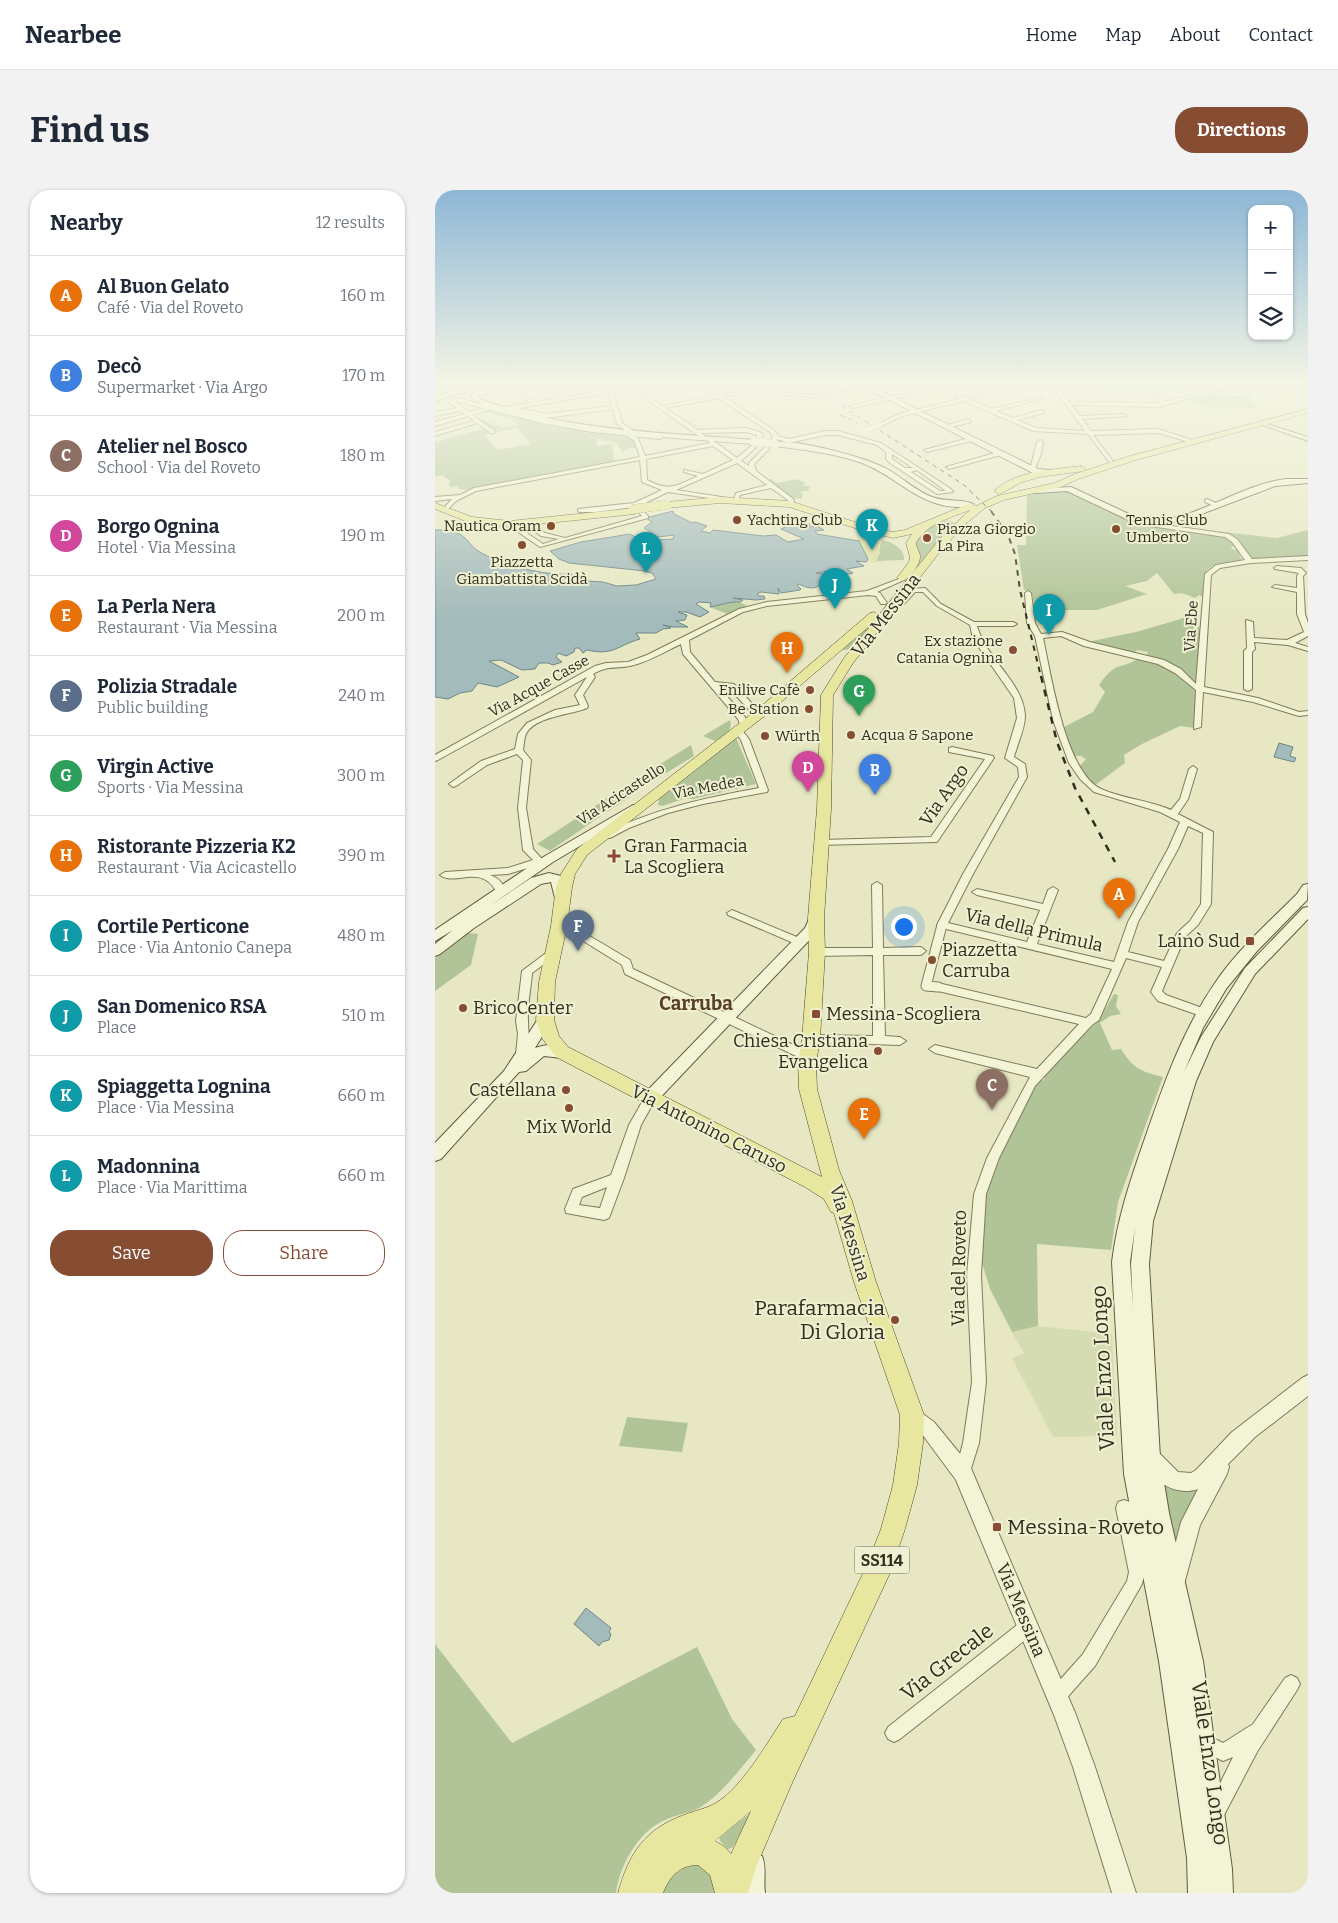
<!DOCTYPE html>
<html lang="en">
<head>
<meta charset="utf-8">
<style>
  body { margin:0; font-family:Bitter,serif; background:#f2f2f3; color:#1f2937 }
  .controls { position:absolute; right:15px; top:15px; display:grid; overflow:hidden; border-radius:10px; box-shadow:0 1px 4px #0004 }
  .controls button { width:45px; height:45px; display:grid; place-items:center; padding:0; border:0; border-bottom:1px solid #e0e1e3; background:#fff; color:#1f2937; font:25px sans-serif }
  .you { position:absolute; left:468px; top:736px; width:18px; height:18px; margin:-12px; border:4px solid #fff; border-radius:50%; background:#1a73e8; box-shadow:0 0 0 8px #1a73e833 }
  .badge { display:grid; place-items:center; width:32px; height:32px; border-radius:50%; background:#874d33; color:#fff; font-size:16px; font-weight:700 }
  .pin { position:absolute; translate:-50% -41px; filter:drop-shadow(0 1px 2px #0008) }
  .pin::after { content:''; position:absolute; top:26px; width:18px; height:15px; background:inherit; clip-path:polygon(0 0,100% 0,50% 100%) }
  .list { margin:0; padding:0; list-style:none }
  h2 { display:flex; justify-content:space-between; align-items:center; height:65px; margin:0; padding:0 20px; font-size:21px }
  h2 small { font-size:16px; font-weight:400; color:#747a83 }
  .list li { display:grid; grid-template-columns:32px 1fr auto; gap:15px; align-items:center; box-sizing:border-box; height:80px; padding:0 20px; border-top:1px solid #e0e1e3 }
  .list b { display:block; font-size:19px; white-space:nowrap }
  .list p { margin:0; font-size:16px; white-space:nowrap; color:#747a83 }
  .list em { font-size:16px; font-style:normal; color:#747a83 }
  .actions { display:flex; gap:10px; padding:15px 20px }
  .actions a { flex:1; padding:11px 0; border:1px solid #874d33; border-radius:20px; text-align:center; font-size:18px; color:#874d33 }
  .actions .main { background:#874d33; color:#fff }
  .icon { flex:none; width:28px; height:28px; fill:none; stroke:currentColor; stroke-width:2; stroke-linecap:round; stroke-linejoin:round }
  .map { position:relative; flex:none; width:873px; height:1703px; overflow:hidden; border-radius:20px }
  header { display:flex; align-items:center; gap:30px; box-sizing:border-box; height:70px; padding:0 25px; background:#fff; border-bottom:1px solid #e0e1e3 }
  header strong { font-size:24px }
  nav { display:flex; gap:28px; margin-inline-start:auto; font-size:18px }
  .intro { display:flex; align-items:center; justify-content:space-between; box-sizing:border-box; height:120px; padding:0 30px }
  h1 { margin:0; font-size:35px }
  .button { padding:12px 22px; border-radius:20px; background:#874d33; color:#fff; font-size:18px; font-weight:700 }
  main { display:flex; gap:30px; padding:0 30px }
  aside { flex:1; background:#fff; border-radius:20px; box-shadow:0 1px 4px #0004 }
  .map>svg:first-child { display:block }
  .farmland { fill:#d6dcb1 }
  .green { fill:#b1c498 }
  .sand { fill:#dee1a3 }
  .water { fill:#a4bbbb; stroke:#6d8688 }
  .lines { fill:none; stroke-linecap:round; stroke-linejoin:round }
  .pedestrian-casing { stroke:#807a5c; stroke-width:11 }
  .minor-casing { stroke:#807a5c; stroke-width:2 }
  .tertiary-casing { stroke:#807a5c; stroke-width:2 }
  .secondary-casing { stroke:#625b3f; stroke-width:2 }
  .primary-casing { stroke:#4e4730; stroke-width:1 }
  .pedestrian { stroke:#f3f4d5; stroke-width:9 }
  .minor { fill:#f3f4d5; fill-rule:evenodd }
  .tertiary { fill:#f3f4d5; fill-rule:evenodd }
  .secondary { fill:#f3f4d5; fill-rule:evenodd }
  .primary { fill:#e7e79f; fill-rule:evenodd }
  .rail-far2 { stroke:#312e1e; stroke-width:1; stroke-dasharray:4.5 4.5; stroke-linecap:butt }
  .rail-far1 { stroke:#312e1e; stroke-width:2; stroke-dasharray:5.5 5.5; stroke-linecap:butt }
  .rail { stroke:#312e1e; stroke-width:2.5; stroke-dasharray:7 7; stroke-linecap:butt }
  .minor-bridge-casing { stroke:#807a5c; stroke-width:6; stroke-linecap:butt }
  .secondary-bridge-casing { stroke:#625b3f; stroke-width:8; stroke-linecap:butt }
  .primary-bridge-casing { stroke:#4e4730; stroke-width:9; stroke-linecap:butt }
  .minor-bridge { stroke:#f3f4d5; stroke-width:5.5 }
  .secondary-bridge { stroke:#f3f4d5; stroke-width:8 }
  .primary-bridge { stroke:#e7e79f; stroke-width:9 }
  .poi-dot { fill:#874d33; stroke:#eff0d1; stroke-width:2 }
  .labels { text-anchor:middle; stroke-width:4; stroke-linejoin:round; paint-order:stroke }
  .far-poi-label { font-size:15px; fill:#312e1e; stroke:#eff0d1; text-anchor:start }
  .far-street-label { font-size:15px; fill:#312e1e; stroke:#eff0d1 }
  .shield { fill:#eff0d1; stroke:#6a6854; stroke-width:1 }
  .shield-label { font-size:16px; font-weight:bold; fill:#312e1e }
  .street-label { font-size:18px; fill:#312e1e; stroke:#eff0d1 }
  .poi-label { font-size:18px; fill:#312e1e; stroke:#eff0d1; text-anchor:start }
  .neighbourhood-label { font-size:19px; font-weight:bold; fill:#593f23; stroke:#eff0d1 }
  .near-poi-label { font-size:21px; fill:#312e1e; stroke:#eff0d1; text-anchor:end }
  .near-street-label { font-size:21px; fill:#312e1e; stroke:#eff0d1 }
</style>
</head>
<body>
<header>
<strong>Nearbee</strong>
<nav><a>Home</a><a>Map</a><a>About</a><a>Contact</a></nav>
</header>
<div class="intro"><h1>Find us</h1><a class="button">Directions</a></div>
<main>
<aside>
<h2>Nearby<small>12 results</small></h2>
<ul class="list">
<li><span class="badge" style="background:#e8710a">A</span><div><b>Al Buon Gelato</b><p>Café · Via del Roveto</p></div><em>160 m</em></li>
<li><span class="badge" style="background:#3f7fe0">B</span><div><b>Decò</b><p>Supermarket · Via Argo</p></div><em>170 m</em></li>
<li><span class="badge" style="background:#8d6e63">C</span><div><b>Atelier nel Bosco</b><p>School · Via del Roveto</p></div><em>180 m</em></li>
<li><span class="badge" style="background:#d1479c">D</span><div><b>Borgo Ognina</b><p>Hotel · Via Messina</p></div><em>190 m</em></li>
<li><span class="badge" style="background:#e8710a">E</span><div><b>La Perla Nera</b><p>Restaurant · Via Messina</p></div><em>200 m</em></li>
<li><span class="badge" style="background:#5c6f8a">F</span><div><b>Polizia Stradale</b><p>Public building</p></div><em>240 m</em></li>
<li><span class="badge" style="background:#2e9e5b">G</span><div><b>Virgin Active</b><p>Sports · Via Messina</p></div><em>300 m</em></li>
<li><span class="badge" style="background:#e8710a">H</span><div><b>Ristorante Pizzeria K2</b><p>Restaurant · Via Acicastello</p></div><em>390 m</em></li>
<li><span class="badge" style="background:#0f9aa8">I</span><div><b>Cortile Perticone</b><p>Place · Via Antonio Canepa</p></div><em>480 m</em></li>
<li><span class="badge" style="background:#0f9aa8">J</span><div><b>San Domenico RSA</b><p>Place</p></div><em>510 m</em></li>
<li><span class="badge" style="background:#0f9aa8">K</span><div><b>Spiaggetta Lognina</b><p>Place · Via Messina</p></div><em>660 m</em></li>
<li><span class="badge" style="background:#0f9aa8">L</span><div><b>Madonnina</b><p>Place · Via Marittima</p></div><em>660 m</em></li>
</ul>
<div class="actions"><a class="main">Save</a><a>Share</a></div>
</aside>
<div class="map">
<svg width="873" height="1703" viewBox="0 0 873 1703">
  <rect width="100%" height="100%" fill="#e7e8c3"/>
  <!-- farmland -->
  <path class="farmland" d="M603,1136l74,8 5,102 -64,1 -41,-79 12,-5 -12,-21z"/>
  <!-- green -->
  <path class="green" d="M678,191h59l2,9 -60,-2z
    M777,203l37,6 6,9 -36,-1 3,2 -5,1 -28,-11z
    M53,219l63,17 75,10 8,4 4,8h-9l-6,4 -8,-10 -14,-2 1,-1 -4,-1 -2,8 16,-2 2,17 -145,29 -10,-1 -2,-3 -6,1 -3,-3 2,-1v-3l-8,-5 -7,2v-35l50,-14 5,5 -6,2 14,15 33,-6 -14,-16 -21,4 -19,-14 27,10 14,-3 -7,-6 -28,-8z
    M336,289l6,4 21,-4 7,4 -2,3h7l-2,5h-6l-1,2 2,1 -2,5 -8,-1 -25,-18z
    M620,300h13l70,34 78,10 14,4 5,8 -4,1 1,2 5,1 6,12c-10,0 -33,-1 -37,11 -3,7 -2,17 -3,24l-4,-2 -4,3 -13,-5 -8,1 -17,-21 -10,8 -22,5 22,8 -50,16h-30l-25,5 -5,-1 -6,-23 -7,-1 -7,-45h9l1,-51z
    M512,330l8,3 -104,126 -8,1 -1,-2 28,-23 43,-54 2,-26 4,-9 10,-9z
    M873,340v26l-53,4 -6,-2 -13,-21 -12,-5 53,6z
    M447,350c11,2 23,9 22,20l-28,1c3,-7 3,-13 6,-21z
    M294,412h11l7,4 -20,8 -17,-7z
    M749,428l17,10 -4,57c-13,-14 -32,-24 -51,-29l2,-4 -11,-2 -2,3 -48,-11 49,-10z
    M705,467l15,4 30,17 1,5 5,1 5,9 -2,35 -14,-2 -40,19 -16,10 1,8 -31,23 -14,-20 6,-7 -5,-3h-7l-10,-29 29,-15 12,-20 -6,-7c4,-6 11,-15 18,-18 8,-2 15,-4 23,-10z
    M295,530c4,11 -7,16 -15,21l-12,-5z
    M301,548l20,46 -63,15 -7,-1 -24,8 -4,-1 1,-6z
    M256,555l3,11 -44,27 -12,-5z
    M183,601l12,6 -23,15 -3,-1 -5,4 2,1 -51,35 -13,-7z
    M33,743l10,1 -7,31 -36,26v-33z
    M679,804l4,1 -2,11 5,8 -11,2 -10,7 12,27 9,-1c13,20 19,22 42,28l-45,125 -7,48 -74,-6 1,82 -26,6 -22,-43 -7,-23 -3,-2 6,-74 12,-31 34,-70 7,-10 4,2 2,-3 -3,-2 57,-56z
    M192,1227l61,6 -6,29 -63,-6z
    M726,1288l40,7 -24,65z
    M0,1454l77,99 185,-96 35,72 24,31c-15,18 -36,46 -57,58 -11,6 -25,7 -36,13 -25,11 -44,46 -47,72h-181z
    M313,1625l1,2 -15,28 -2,3 -4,1 -8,-8 -1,-5z
    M254,1672l17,4 13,27h-60l3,-8z"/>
  <!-- sand -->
  <path class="sand" d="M425,348l8,1 -1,3 14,1 -2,3 1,7 -4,8 10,2 -20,-1 2,-4 -9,-17 -5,-1z"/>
  <!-- water -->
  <path class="water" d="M238,321l1,3 18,9 3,-1 12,4 -6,5 9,2 3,-3 50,6 13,-1 12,7 16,-3 -23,-10 14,-7 8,3 7,-1 -1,3 8,-1 7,4 -9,1 2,3 42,7 9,18 -2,3 -10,-1 8,5 -17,3 6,4c-7,2 -10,0 -16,-1 -6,-2 -16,0 -21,1l8,1v2l8,4c-14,4 -16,13 -33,4l-2,1 4,4 -1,1 -19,3 -3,-5 1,6 -18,-2 -4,2 2,2h5l1,3 -9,1 -23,-2 10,2 -3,2c-9,-1 -19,3 -30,5l1,-4 -12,-1 -3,2 13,8 -9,5 -14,-5h-8l9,3 -2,5 -9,1 12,6h-15l-10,-2 8,3 -8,1 -7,4h-20l4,6c-24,7 -26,17 -53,11l-4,3 -4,-5h-4l-1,4 -8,4 -8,-3 -2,4 6,5 -9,3 -5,-2h-9l-4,6 -13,1 -21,-10 -12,1 30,16 -22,10 -19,-4 -6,8 -12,2 -12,6 -13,-2v-167h25l-5,2c12,4 14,13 23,19 23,14 66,25 94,23v6l31,2 14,4 19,-1 20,-6 -4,-6 -7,-2 -76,-8 -10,-4 -9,-8 31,-9 49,-8 5,3 12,-1 7,4 19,-1 1,-4 -16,2 -14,-9 8,-6 -6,-4z
    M844,553l14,4 -3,9 6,2 -2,4 -20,-5z
    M151,1418l25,20 -2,4 2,2 -2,6 -7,2 -3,4 -25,-22z"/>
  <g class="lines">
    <defs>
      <path id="pedestrian" d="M503,797l-12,-1 16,-61"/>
      <path id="minor" d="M23,191h4l-10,12h-4z
        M100,191h5l26,16 42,-7 -2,-9h4l12,42 10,7 1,5 5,3 7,18 65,-13 -3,-4h-4l-82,-58h5l36,25 53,-10 -21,-15h5l21,14 47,-9 -2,-3 2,-1 4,3 31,-4 -28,6 3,5 38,3 70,-14h8l-78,16 -39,-3 -7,-6 -45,9 50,33 4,6 11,3 36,-8h13l43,12 70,46 2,3 -16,2 -47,-31 -4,-4v-7l-9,-7 -39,-10h-13l-36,8 -12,-4 -3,4h-4l3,-6 -3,-5 -52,-34 -53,10 33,22 48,-2 16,5 1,8 -3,2 -3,-2v-6l-11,-3 -44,1 5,6h4l26,19 14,-12h4v2l-14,13 8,5v-3l16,-16h4v2l-15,15 2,7 36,27 2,2 -2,5h-4v-5l-17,-12 -31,7 -3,7h-4l3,-9 31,-8 -30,-22 -61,27 52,8 2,1v2l-62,-9 -29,14 9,10v2l-108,29 -32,-22v-2h4l31,21 16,-5 -18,-3 -12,-9 4,-5h4l-1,5 9,6 20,5 77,-22 -8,-9 -38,5h-16l-2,-1v-2l56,-6 28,-13 -20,-8 -2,-22 -164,31 -20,10 -9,9 -3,-2 8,-9 -17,2v-4l25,-2 14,-7 166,-31 -6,-17 -6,-3 -1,-5 -10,-8 -4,-15 -68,9 -33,-9 -11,1 2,-3 27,-4 -24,-16 2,-2 28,17 24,-4zM174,203l3,13 -67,8 -27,-6zM278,256l20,14 -30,14 -19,-4v2l14,4c-22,10 -29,16 -51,4l-1,-21zM457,264l21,14h-8l-13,-9zM482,280l29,21h-6l-29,-19z
        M486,191h5l13,5 33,-5 -29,7 22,10 67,-17h7l-70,18 23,10 50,-12v2l-46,12 17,7 29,-8 2,3 -27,7 19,8 49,3 -36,-50h4l5,7 97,3 8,10 3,1 40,-11 -6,-10h4l7,10 34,3v-5l-5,-8h4l5,8v7l-2,1 -38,-4 -50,14 -88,-2 9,11 44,-2 3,2 -45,3 9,12 67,-2 34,11 -3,2 -31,-9 -65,2 20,26 -3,2 -22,-29 -55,-3 -69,-30 -61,15 -22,10 -5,-1 23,-11 61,-15 -22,-10 -86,19 -3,-2 84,-19zM626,201l92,2 7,10 -91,-1z
        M832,191h4l4,15 -4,-1z
        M20,208l3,2 -3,2 14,10 22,-5v2l-19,6 23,16v2h-4l-14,-10 -42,13v-4l39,-11 -6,-5 -33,10v-4l30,-8 -5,-3 -25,5v-4l22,-4 -8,-6z
        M534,229l2,3 -24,6 -3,-2z
        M538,247l2,3 -48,12 -3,-2z
        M605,250l3,2 -2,12 -6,15 -5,1 7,-28z
        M567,261l2,3 -55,15 -3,-2z
        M772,309l11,5 1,1 -3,2 -11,-5v-2z
        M717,333l77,11 8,5 15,20 56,-3v4l-57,3 -31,5 -9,7 -7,112 54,11 41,14 9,-1v4l-9,1 -46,-14 -50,-10 -2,35 -7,2 2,-39 -21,-17 -17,-9 -74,-18 -23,-10 -18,2c8,36 22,134 58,151 22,10 48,11 70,21l9,-11 9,-30 4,-3 4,3 -9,30 -10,15 35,18 -2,72 -13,21 -13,12 -23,54 4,4 42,15 1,3 -5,4 -46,-16 -7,-9 11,-25 -36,-9 -27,62 -7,5 -57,61 -36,72 -13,36 -5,81 5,107 -7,61 -11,35 -5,3 -5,-3 -3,-5 8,-30 9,-61 -5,-107 7,-81 13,-36 43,-81 -95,-24 -6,-4 6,-4 102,24 42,-45 -141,-33 -5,-4 5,-4 148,35 5,-4 21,-45 -170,-41 -5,-3 26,-51 56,-97 -1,-10 -13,-9 12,-40 -3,-20 -41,-59 -3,-14 -33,-19 -14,-14h-8l-11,12 -9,1 -4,-2 9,-2 11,-12 14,-1 16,16 33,18h39l4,2 -4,2h-36c9,33 47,57 48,90 0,13 -8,29 -11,41l11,7 2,13 -54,97 -25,49 79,19 13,-32 -63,-15 -5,-3 5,-3 66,15 5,-14 5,-3 5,3 -21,54 77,18 14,-40 40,-73 12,-27 -20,-10 -66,-20 -14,-13 -11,-16 -16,-43 -18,-84 -8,-13 -2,-30 3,-2 3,2 4,30 6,11 21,-2 28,10 74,18 17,9 15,15 9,-110 11,-9 29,-5 -13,-18 -7,-5 -75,-11v-2zM753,636l15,7 -2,71 -11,17 -13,12 -13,28 -36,-9 10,-30 40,-73z
        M842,376l24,2 5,5 -3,3 2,38 3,9v13l-13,7 13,4v4l-20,-6 -34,-3 1,7 -3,3v37l-4,2 -4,-2v-38l3,-3 -1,-28 7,2 1,16 33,2 17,-8 -7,-18v-22l-25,-5 3,-2 22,3v-12l2,-3 -24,-4 -1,-1z
        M464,389l5,1 -27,12 3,1 7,10 -2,1h-4l-5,-8 -8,-1 -101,11 -24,6 -54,28 1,12 25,30 19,2 23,25 10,2 -4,2h-11l-23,-25 -10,-1 26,30 3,8 -1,2h-6l-3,-8 -55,-65 -2,-10c-17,8 -33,18 -51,22 -16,3 -21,-1 -37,8l2,3 -12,18 5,11 -1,2c-16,7 -52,8 -61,26 -2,4 -2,11 -3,16l8,10 -5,48 7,41 8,9h7v4l-40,12 -18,1c8,3 13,7 15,16l-5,3 -3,-1c-15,-31 -43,-6 -57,-18l5,-3 63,-4 25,-8 -10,-10 -5,-42 5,-48 -6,-6 -30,11 -31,21 -3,1 -4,-3 32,-23 34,-12 3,-15 9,-11 28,-13 25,-5 -5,-10 12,-18 -149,83 -3,1v-6l160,-89 11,-3 22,-1 19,-7 92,-46 28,-7 100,-11z
        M300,539h6l8,10 19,51 -1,2 -64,12 -35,9 -39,15 -19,10h-6v-4c49,-25 101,-36 155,-46l-18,-48 -7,-9z
        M517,557l41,9 1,2 -57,84 -119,3 -2,-2 5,-3 110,-3 54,-78 -36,-7v-4z
        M442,692l5,3 1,63 38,-1 5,4 -5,4h-38l2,81 15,1 6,4 -6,4 -93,-3 -2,-3 6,-4 62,1v-81l-56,1 -5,-4 5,-4h56l-1,-63z
        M297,720l72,30 1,2 -1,2h-8l-68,-29 -1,-2z
        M131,732l64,38 3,9 171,81 9,13 -2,3h-8l-7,-10 -171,-82 -3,-9 -58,-36h-5l-5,-3 1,-2z
        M119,757l4,1 1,3 -1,3 -26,19c-1,15 -5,32 -4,48 0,12 3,25 -2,36h-8l-2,-3 2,-20 -2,-13 6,-50z
        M215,903l4,2 2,3 -15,27 -17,53 -15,40 -5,2 -38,-7 -1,-4 8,-20 38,-14 18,-50 17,-30zM172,997l-7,21 -21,-3 3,-8z
        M689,1310l6,2 2,6 13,64 -3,12 -47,82 -32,36 -6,3 -6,-3 -3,-6 3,-6 32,-36 44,-73 2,-9 -13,-64 2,-6z
        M593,1429l6,2 2,6 -2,6 -134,106 -6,3 -6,-3 -3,-6 3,-6 134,-106z
        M856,1485l6,3 3,6 -3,6 -40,62 -34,65 -7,2 -7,-2 -2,-7 26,-53 -10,4 -26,-13 -3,-6 3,-6 6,-3 20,10 30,-19 32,-46z"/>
      <path id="tertiary" d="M23,208l83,22 122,17 -3,2 -68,-7 -51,-9 -85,-22z
        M873,1185v21l-53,41 -27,27 1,3 -2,7 -27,51 -17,63 -7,3 -7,-3 -3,-7 15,-59 17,-33c-23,8 -48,-9 -57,-31l2,-7 7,-2 7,2 21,21 13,1 5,-3 36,-38 70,-54z
        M477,1216l22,16 36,44 106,249 19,52 41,126h-24l-39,-126 -19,-52 -98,-235 -34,-46 -16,-13 -3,-6 3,-6z"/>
      <path id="secondary" d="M91,191h11l-60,15c10,8 24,10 35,13 79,23 161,24 242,31l4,2 -4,2c-84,-7 -168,-9 -249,-33 -12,-3 -26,-5 -34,-15l4,-4 -18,1 -22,9v-4l21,-9h33z
        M417,191h8l178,88 12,1 4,2 -4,2 -17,-1z
        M825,232l48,15v4l-48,-17z
        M337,252c24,-3 94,15 115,27 16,9 29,22 45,28 12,5 34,2 41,7 -4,3 -9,3 -14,3 -40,0 -62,-31 -97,-44 -28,-10 -58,-13 -87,-17l-4,-2z
        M851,289h22v4l-33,3 -84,32 -36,8 -16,-1 -72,-34 -31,2 -4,-2 4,-2 35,-2 73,34c50,2 93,-36 142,-42z
        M198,615l6,4 -2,3 -84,50 -62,43 40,-27 18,-5 12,3c5,8 9,17 5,26h-10l-5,-20 -10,2 -67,44 -34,26 -5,2v-12l18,-14 -18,11v-11l110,-74z
        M873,694l-1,16 -50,51 -31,38 -23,39 -19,44 17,-35 44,-69 58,-60 5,-1v12l-53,55 -42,68 -17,39 -43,140 -4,43 11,194 9,55 34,148 29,208 1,24h-45l-1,-35 -28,-197 -35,-187 -12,-212c5,-42 18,-81 32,-121 19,-55 38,-110 71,-158 23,-34 54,-61 82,-89l6,-9zM700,1037l-4,37 2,44 -3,-46z
        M381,724l5,1 2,3 -7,15 -160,169 -6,2 -6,-2 -2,-4 2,-4 161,-166 6,-13z
        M110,825l5,1 2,4 -17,28c11,-4 21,-4 32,0l3,4 -3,4 -5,2 -18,-2 -18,15 -7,1 -78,87 -6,2v-18l69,-72 36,-55z
        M318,1662l9,4c5,12 1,24 3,37h-26c-2,-14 0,-24 5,-37z"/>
      <path id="primary" d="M873,219v4l-172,47 -58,19 -17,8 -57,13 -19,8 -23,19 -23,26 -86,110 -20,32 -2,114 -7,109 1,34 -5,87 -4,24 1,26 22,81 13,31 24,81 48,133 -1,28 -6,42 -12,44 -15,44 -98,210 -36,84 -8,26h-33l-5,-18 -12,-10c-18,0 -28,11 -35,28h-45c11,-40 27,-64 66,-78 10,-4 24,-7 32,-12 26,-16 50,-58 67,-84l12,-3 71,-149 15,-38 12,-44 6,-42 1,-28 -46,-133 -20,-69 -3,-1 -7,-13 -19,-12 -249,-130 -14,-19 -6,-18 3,-38 12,-56 5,-39 5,-13 16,-25 182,-141 111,-95 4,-1 5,3 64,-80 27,-25c-18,7 -44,14 -54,33 0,4 3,8 4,12 1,9 -10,24 -18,26l-5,-3 12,-16 1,-5 -4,-14 6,-9 -19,4 -29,-7 -75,-24 -69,-4 -53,5 -5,-3 5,-3 53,-5 70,4 80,26 23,5 12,-2 63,-26 3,-1 5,3 21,-10 58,-13 17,-8 58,-19zM438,433l-29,35 -23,37 -4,114 -9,109 1,34 -7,87 -4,24 1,26 23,88 -254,-130 -9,-11 -5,-16 1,-38 12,-56 5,-39 3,-13 12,-19 180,-141zM316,1621l-20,43 -6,-7 -10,-6z
        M646,276l4,3 -1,2 -45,6 -19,6 -18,10 -3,1 -5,-3c22,-21 59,-21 87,-25z
        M0,313l37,14 38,4 125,-13 5,3 -5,3 -125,13 -40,-4 -35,-14z"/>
    </defs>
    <!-- pedestrian casing -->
    <use href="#pedestrian" class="pedestrian-casing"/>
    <!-- minor casing -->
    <use href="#minor" class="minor-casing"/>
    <!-- tertiary casing -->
    <use href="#tertiary" class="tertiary-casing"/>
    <!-- secondary casing -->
    <use href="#secondary" class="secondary-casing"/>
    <!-- primary casing -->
    <use href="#primary" class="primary-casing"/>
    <!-- pedestrian -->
    <use href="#pedestrian" class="pedestrian"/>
    <!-- minor -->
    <use href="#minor" class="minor"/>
    <!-- tertiary -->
    <use href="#tertiary" class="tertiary"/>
    <!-- secondary -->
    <use href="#secondary" class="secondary"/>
    <!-- primary -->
    <use href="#primary" class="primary"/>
    <!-- rail-far2 -->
    <path class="rail-far2" d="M407,216l122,79 28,27
      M405,225l18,8"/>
    <!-- rail-far1 -->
    <path class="rail-far1" d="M556,321l17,24 7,19 5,36 21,87"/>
    <!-- rail -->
    <path class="rail" d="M606,486l16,66 18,46 40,74"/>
    <defs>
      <path id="minor-bridge" d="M431,240l13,-5"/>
      <path id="secondary-bridge" d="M319,252l21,2"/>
      <path id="primary-bridge" d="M198,319l34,-4"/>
    </defs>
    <!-- minor-bridge casing -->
    <use href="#minor-bridge" class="minor-bridge-casing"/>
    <!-- secondary-bridge casing -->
    <use href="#secondary-bridge" class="secondary-bridge-casing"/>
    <!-- primary-bridge casing -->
    <use href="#primary-bridge" class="primary-bridge-casing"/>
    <!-- minor-bridge -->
    <use href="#minor-bridge" class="minor-bridge"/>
    <!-- secondary-bridge -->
    <use href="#secondary-bridge" class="secondary-bridge"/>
    <!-- primary-bridge -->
    <use href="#primary-bridge" class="primary-bridge"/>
  </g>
  <!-- sky -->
  <linearGradient id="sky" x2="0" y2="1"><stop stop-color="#8db7d6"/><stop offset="0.45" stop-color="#f4f5e4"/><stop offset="1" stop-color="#f4f5e4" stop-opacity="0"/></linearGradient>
  <rect width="873" height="429" fill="url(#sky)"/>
  <!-- markers -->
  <g class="poi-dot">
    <circle cx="302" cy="330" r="5"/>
    <circle cx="116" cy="336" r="5"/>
    <circle cx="681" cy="339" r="5"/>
    <circle cx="492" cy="348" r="5"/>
    <circle cx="87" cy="355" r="5"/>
    <circle cx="578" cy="460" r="5"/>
    <circle cx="375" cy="500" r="5"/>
    <circle cx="374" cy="519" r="5"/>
    <circle cx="416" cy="545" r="5"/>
    <circle cx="330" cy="546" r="5"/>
    <path d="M176.5 658.5h5v5h5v5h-5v5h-5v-5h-5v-5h5z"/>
    <rect x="810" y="746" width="10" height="10" rx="2.5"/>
    <circle cx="497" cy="770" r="5"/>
    <circle cx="28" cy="818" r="5"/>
    <rect x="376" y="819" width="10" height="10" rx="2.5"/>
    <circle cx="443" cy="861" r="5"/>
    <circle cx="131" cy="900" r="5"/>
    <circle cx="134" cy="918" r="5"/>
    <circle cx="460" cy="1130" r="5"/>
    <rect x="557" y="1332" width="10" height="10" rx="2.5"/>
  </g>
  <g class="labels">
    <!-- far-poi labels -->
    <g class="far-poi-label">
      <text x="312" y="335">Yachting Club</text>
      <text x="691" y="335">Tennis Club<tspan x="691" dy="17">Umberto</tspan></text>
      <text x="106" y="341" text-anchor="end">Nautica Oram</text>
      <text x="502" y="344">Piazza Giorgio<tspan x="502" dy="17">La Pira</tspan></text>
      <text x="87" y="377" text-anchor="middle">Piazzetta<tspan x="87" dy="17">Giambattista Scidà</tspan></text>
      <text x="568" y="456" text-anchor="end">Ex stazione<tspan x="568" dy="17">Catania Ognina</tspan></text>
      <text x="365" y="505" text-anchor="end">Enilive Cafè</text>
      <text x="364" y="524" text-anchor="end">Be Station</text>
      <text x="426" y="550">Acqua &amp; Sapone</text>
      <text x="340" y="551">Würth</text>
    </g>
    <!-- far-street labels -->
    <g class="far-street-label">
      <text transform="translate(756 436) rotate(-86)" y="5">Via Ebe</text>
      <text transform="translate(104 496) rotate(-29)" y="5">Via Acque Casse</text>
      <text transform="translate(273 597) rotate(-11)" y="5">Via Medea</text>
      <text transform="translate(186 604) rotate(-33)" y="5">Via Acicastello</text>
    </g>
    <!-- shield labels -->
    <rect class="shield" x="419.5" y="1356.5" width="55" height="27" rx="4"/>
    <g class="shield-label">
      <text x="447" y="1376">SS114</text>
    </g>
    <!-- street labels -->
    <g class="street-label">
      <text transform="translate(451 425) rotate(-52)" y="6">Via Messina</text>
      <text transform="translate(509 605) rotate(-55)" y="6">Via Argo</text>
      <text transform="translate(599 740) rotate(13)" y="6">Via della Primula</text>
      <text transform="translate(274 939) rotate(27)" y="6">Via Antonino Caruso</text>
      <text transform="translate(415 1043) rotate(73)" y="6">Via Messina</text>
      <text transform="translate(524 1078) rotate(-89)" y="6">Via del Roveto</text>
      <text transform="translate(586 1420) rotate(67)" y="6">Via Messina</text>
    </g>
    <!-- poi labels -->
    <g class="poi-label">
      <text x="189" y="662">Gran Farmacia<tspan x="189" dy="21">La Scogliera</tspan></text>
      <text x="805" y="757" text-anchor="end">Lainò Sud</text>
      <text x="507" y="766">Piazzetta<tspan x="507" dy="21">Carruba</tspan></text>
      <text x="38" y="824">BricoCenter</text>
      <text x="391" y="830">Messina-Scogliera</text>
      <text x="433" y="857" text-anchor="end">Chiesa Cristiana<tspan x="433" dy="21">Evangelica</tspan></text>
      <text x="121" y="906" text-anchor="end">Castellana</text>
      <text x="134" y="943" text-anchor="middle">Mix World</text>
    </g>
    <!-- neighbourhood labels -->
    <g class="neighbourhood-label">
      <text x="261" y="820">Carruba</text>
    </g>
    <!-- near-poi labels -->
    <g class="near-poi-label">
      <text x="450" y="1125">Parafarmacia<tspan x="450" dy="24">Di Gloria</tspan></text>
      <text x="572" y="1344" text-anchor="start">Messina-Roveto</text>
    </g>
    <!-- near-street labels -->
    <g class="near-street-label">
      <text transform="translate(668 1178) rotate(-93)" y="7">Viale Enzo Longo</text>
      <text transform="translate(512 1472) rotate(-38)" y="7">Via Grecale</text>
      <text transform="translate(775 1573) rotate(82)" y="7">Viale Enzo Longo</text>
    </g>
  </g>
</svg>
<div class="controls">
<button>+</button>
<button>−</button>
<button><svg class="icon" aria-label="layers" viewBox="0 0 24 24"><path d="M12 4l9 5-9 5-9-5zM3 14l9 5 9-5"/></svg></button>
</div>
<div class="you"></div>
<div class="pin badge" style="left:684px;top:729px;background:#e8710a">A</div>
<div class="pin badge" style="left:440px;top:605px;background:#3f7fe0">B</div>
<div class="pin badge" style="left:557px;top:920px;background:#8d6e63">C</div>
<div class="pin badge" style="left:373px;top:602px;background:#d1479c">D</div>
<div class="pin badge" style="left:429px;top:949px;background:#e8710a">E</div>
<div class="pin badge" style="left:143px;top:761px;background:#5c6f8a">F</div>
<div class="pin badge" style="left:424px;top:526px;background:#2e9e5b">G</div>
<div class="pin badge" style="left:352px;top:483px;background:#e8710a">H</div>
<div class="pin badge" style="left:614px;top:445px;background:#0f9aa8">I</div>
<div class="pin badge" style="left:400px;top:419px;background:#0f9aa8">J</div>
<div class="pin badge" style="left:437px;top:360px;background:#0f9aa8">K</div>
<div class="pin badge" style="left:211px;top:383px;background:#0f9aa8">L</div>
</div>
</main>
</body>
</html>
